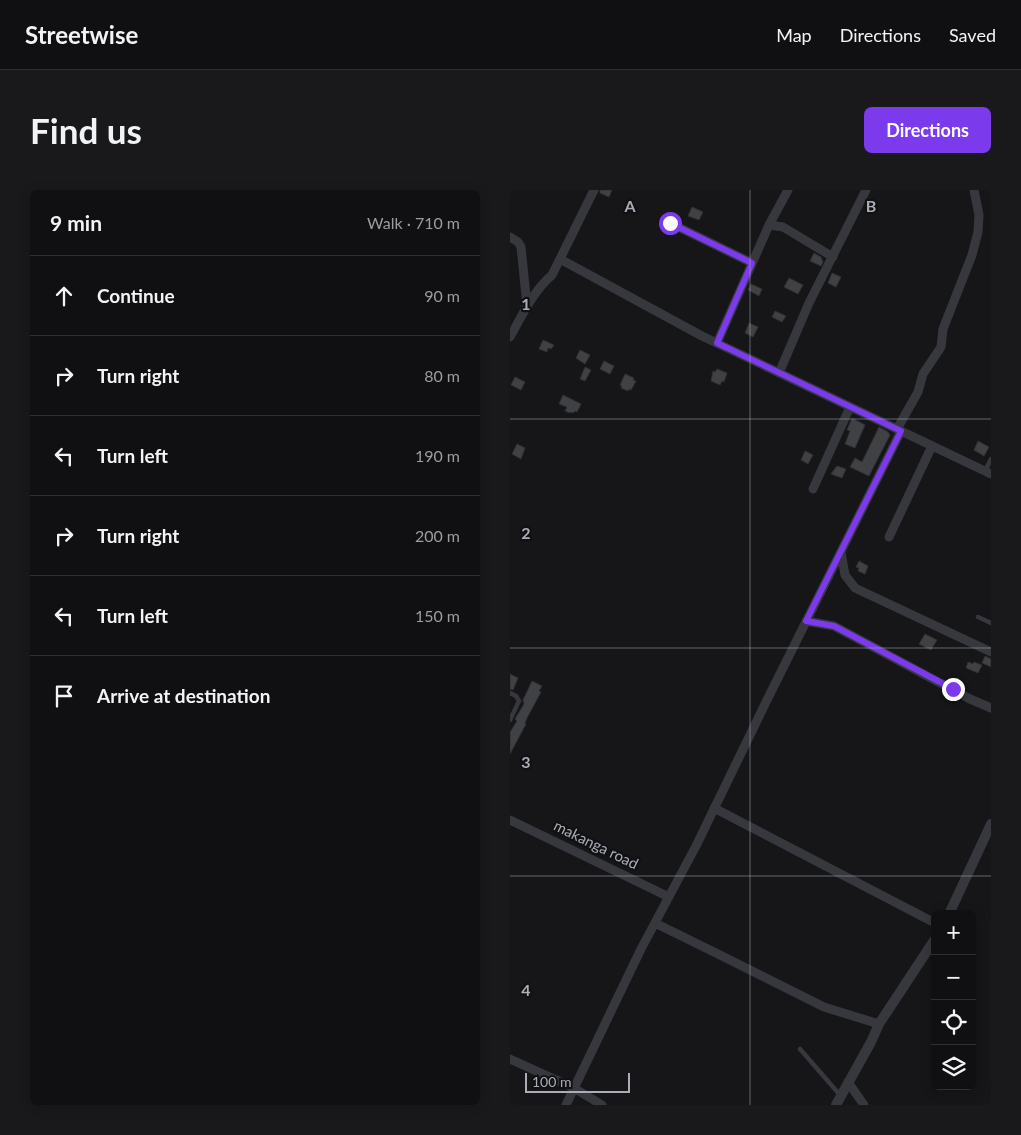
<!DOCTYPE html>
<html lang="en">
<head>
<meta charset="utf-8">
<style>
  body { margin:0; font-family:Lato,sans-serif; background:#19191b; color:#f1f3f6 }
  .controls { position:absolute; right:15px; bottom:15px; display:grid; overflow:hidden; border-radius:8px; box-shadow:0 2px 12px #0003 }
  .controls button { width:45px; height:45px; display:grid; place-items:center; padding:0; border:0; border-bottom:1px solid #303032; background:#101012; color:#f1f3f6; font:25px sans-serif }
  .scale { position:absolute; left:15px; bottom:12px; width:105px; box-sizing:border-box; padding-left:5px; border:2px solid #a8adb8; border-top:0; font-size:14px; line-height:18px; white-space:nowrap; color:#a8adb8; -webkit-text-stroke:4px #111113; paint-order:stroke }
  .stop { position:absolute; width:15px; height:15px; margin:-11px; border:4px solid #7c3aed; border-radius:50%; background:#fff }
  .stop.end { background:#7c3aed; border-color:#fff; box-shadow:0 1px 5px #0008 }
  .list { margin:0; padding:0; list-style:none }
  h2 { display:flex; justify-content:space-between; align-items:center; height:65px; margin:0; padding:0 20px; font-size:21px }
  h2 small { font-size:16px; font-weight:400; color:#9c9d9f }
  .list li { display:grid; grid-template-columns:32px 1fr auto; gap:15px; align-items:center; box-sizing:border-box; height:80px; padding:0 20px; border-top:1px solid #303032 }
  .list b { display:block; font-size:19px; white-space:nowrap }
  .list em { font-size:16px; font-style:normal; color:#9c9d9f }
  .icon { flex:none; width:28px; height:28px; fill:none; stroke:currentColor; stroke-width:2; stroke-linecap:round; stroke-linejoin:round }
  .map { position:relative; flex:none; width:481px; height:915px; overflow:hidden; border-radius:8px }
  header { display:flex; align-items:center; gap:30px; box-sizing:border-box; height:70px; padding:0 25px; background:#101012; border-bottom:1px solid #303032 }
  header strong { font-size:24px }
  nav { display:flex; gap:28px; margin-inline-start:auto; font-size:18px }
  .intro { display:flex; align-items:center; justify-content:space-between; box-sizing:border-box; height:120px; padding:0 30px }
  h1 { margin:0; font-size:35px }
  .button { padding:12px 22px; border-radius:8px; background:#7c3aed; color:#fff; font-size:18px; font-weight:700 }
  main { display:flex; gap:30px; padding:0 30px }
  aside { flex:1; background:#101012; border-radius:8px; box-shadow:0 2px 12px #0003 }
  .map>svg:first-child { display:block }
  .building { fill:#404145; stroke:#303034 }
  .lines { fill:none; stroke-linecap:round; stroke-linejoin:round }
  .service { stroke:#37383d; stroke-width:4.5 }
  .minor { stroke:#37383d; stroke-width:9 }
  .tertiary { stroke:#37383d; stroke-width:10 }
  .route { stroke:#7c3aed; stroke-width:6 }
  .grid { fill:none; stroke:#a8adb8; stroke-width:1; stroke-opacity:0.55 }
  .labels { text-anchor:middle; stroke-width:4.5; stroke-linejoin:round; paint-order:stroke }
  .street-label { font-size:15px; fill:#a8adb8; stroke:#111113 }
  .grid-label { font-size:16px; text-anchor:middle; font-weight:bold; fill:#a8adb8; stroke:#111113; stroke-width:4.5; stroke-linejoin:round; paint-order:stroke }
</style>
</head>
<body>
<header>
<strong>Streetwise</strong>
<nav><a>Map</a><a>Directions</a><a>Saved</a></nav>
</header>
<div class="intro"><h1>Find us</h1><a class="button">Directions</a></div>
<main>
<aside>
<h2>9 min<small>Walk · 710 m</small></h2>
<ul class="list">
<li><svg class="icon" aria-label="ahead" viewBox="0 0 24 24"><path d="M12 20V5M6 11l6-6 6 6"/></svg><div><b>Continue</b></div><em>90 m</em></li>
<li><svg class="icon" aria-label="right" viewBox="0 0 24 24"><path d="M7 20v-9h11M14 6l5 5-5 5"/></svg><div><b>Turn right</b></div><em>80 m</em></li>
<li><svg class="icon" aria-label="left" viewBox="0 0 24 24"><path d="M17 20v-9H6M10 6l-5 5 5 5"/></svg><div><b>Turn left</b></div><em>190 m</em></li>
<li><svg class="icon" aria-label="right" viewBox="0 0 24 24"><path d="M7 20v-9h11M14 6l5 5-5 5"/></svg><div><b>Turn right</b></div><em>200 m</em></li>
<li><svg class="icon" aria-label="left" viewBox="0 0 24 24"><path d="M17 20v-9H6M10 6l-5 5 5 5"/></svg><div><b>Turn left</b></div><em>150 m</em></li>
<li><svg class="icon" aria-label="arrive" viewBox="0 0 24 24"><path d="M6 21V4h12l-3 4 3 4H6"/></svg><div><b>Arrive at destination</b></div></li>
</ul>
</aside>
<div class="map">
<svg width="481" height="915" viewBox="0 0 481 915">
  <rect width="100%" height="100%" fill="#161618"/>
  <!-- building -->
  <path class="building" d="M90,0h12l-3,7 -9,-4z
    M182,17l11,5 -4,8 -11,-4z
    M304,63l7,4 2,5 -2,4 -11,-5z
    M322,83l9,4 -5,10 -8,-4z
    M279,88l14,7 -5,9 -14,-7z
    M241,94l11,5 -3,7 -11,-6z
    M265,121l11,5 -4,6 -10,-5z
    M239,133l9,4 -5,10 -8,-4z
    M33,150l11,5 -3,4 -3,-1 -1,4 -8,-3z
    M70,160l10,5 -5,9 -9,-6z
    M94,171l10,5 -4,8 -10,-5z
    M75,177l6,3 -6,11 -5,-2z
    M207,179l10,4 -3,9 -2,-1 -2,4 -9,-4 2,-10 2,1z
    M115,184l9,4 -1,2 3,1 -5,9 -2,-1 -1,2 -7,-3 1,-2 -2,-1z
    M5,187l10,5 -4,8 -10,-5z
    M53,205l18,9 -4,8 -2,-1 -2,2 -2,-1 -1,1 -5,-2 2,-4 -8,-3z
    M342,228l13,7 -10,23 -10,-4 5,-13 -3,-1z
    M369,237l9,5 2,3 -21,41 -19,-9 5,-9 7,4z
    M468,251l11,6 -5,9 -10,-6z
    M7,254l8,4 -4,11 -9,-5z
    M295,261l8,4 -5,9 -7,-4z
    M327,276l9,3 -4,9 -11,-4z
    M349,371l9,5 -3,8 -7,-3 1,-3 -3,-1z
    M415,444l12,6 -6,10 -12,-6z
    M475,466l6,3v8l-9,-4z
    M458,472l5,2 1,-2 8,3 -4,8 -12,-5z
    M0,484l8,4 -5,12 -3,-1z
    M22,491l10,5 -3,5 2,1 -14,26 -2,5 1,1 -16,30v-22l7,-11 -2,-2 9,-15 -1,-4z"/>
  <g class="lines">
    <!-- service -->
    <path class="service" d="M475,281l6,-12
      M468,427l13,6
      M0,503l6,3 3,5 -9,19
      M290,859l40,46"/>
    <!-- minor -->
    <path class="minor" d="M160,33l82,40
      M259,35l14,2 50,30
      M0,47l8,5 3,5 6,59
      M50,69l142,77 289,138
      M0,147c12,-21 23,-46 42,-62l42,-85
      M207,153l52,-118 19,-35
      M269,183l30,-70 57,-113
      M387,239l21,-37 5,-18 18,-27 2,-18 29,-74 6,-23 1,-17 -5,-25
      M303,299l37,-82
      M379,347l43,-91
      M331,362l4,23 10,13 136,64
      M296,431l28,5 136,73 21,9
      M204,618l221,115
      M0,630l159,77
      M145,733l67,33 102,51 55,17
      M0,869l64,29 28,17
      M338,892l16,23
      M56,915l75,-156 55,-103 71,-146 134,-269"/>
    <!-- tertiary -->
    <path class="tertiary" d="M439,724l42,-90
      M326,915l35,-63 8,-18 56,-85"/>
  </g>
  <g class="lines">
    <!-- route -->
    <path class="route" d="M160,33l82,40 -35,80 184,88 -95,190 28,5 119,63"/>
  </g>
  <!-- grid -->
  <path class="grid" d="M240,0v915M0,229h481M0,458h481M0,686h481"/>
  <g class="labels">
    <!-- street labels -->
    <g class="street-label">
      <text transform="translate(86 655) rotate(26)" y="5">makanga road</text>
    </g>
  </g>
  <g class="grid-label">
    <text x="120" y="22">A</text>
    <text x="361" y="22">B</text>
    <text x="16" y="120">1</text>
    <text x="16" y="349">2</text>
    <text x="16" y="578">3</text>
    <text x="16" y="806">4</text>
  </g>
</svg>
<div class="controls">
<button>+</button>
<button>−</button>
<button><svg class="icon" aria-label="locate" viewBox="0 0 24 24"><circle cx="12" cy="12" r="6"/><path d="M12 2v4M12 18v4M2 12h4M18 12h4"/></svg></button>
<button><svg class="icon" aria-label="layers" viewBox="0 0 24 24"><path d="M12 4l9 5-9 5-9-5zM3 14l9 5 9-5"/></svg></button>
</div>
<div class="scale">100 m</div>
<div class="stop" style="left:160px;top:33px"></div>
<div class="stop end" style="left:443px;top:499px"></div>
</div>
</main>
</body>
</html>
